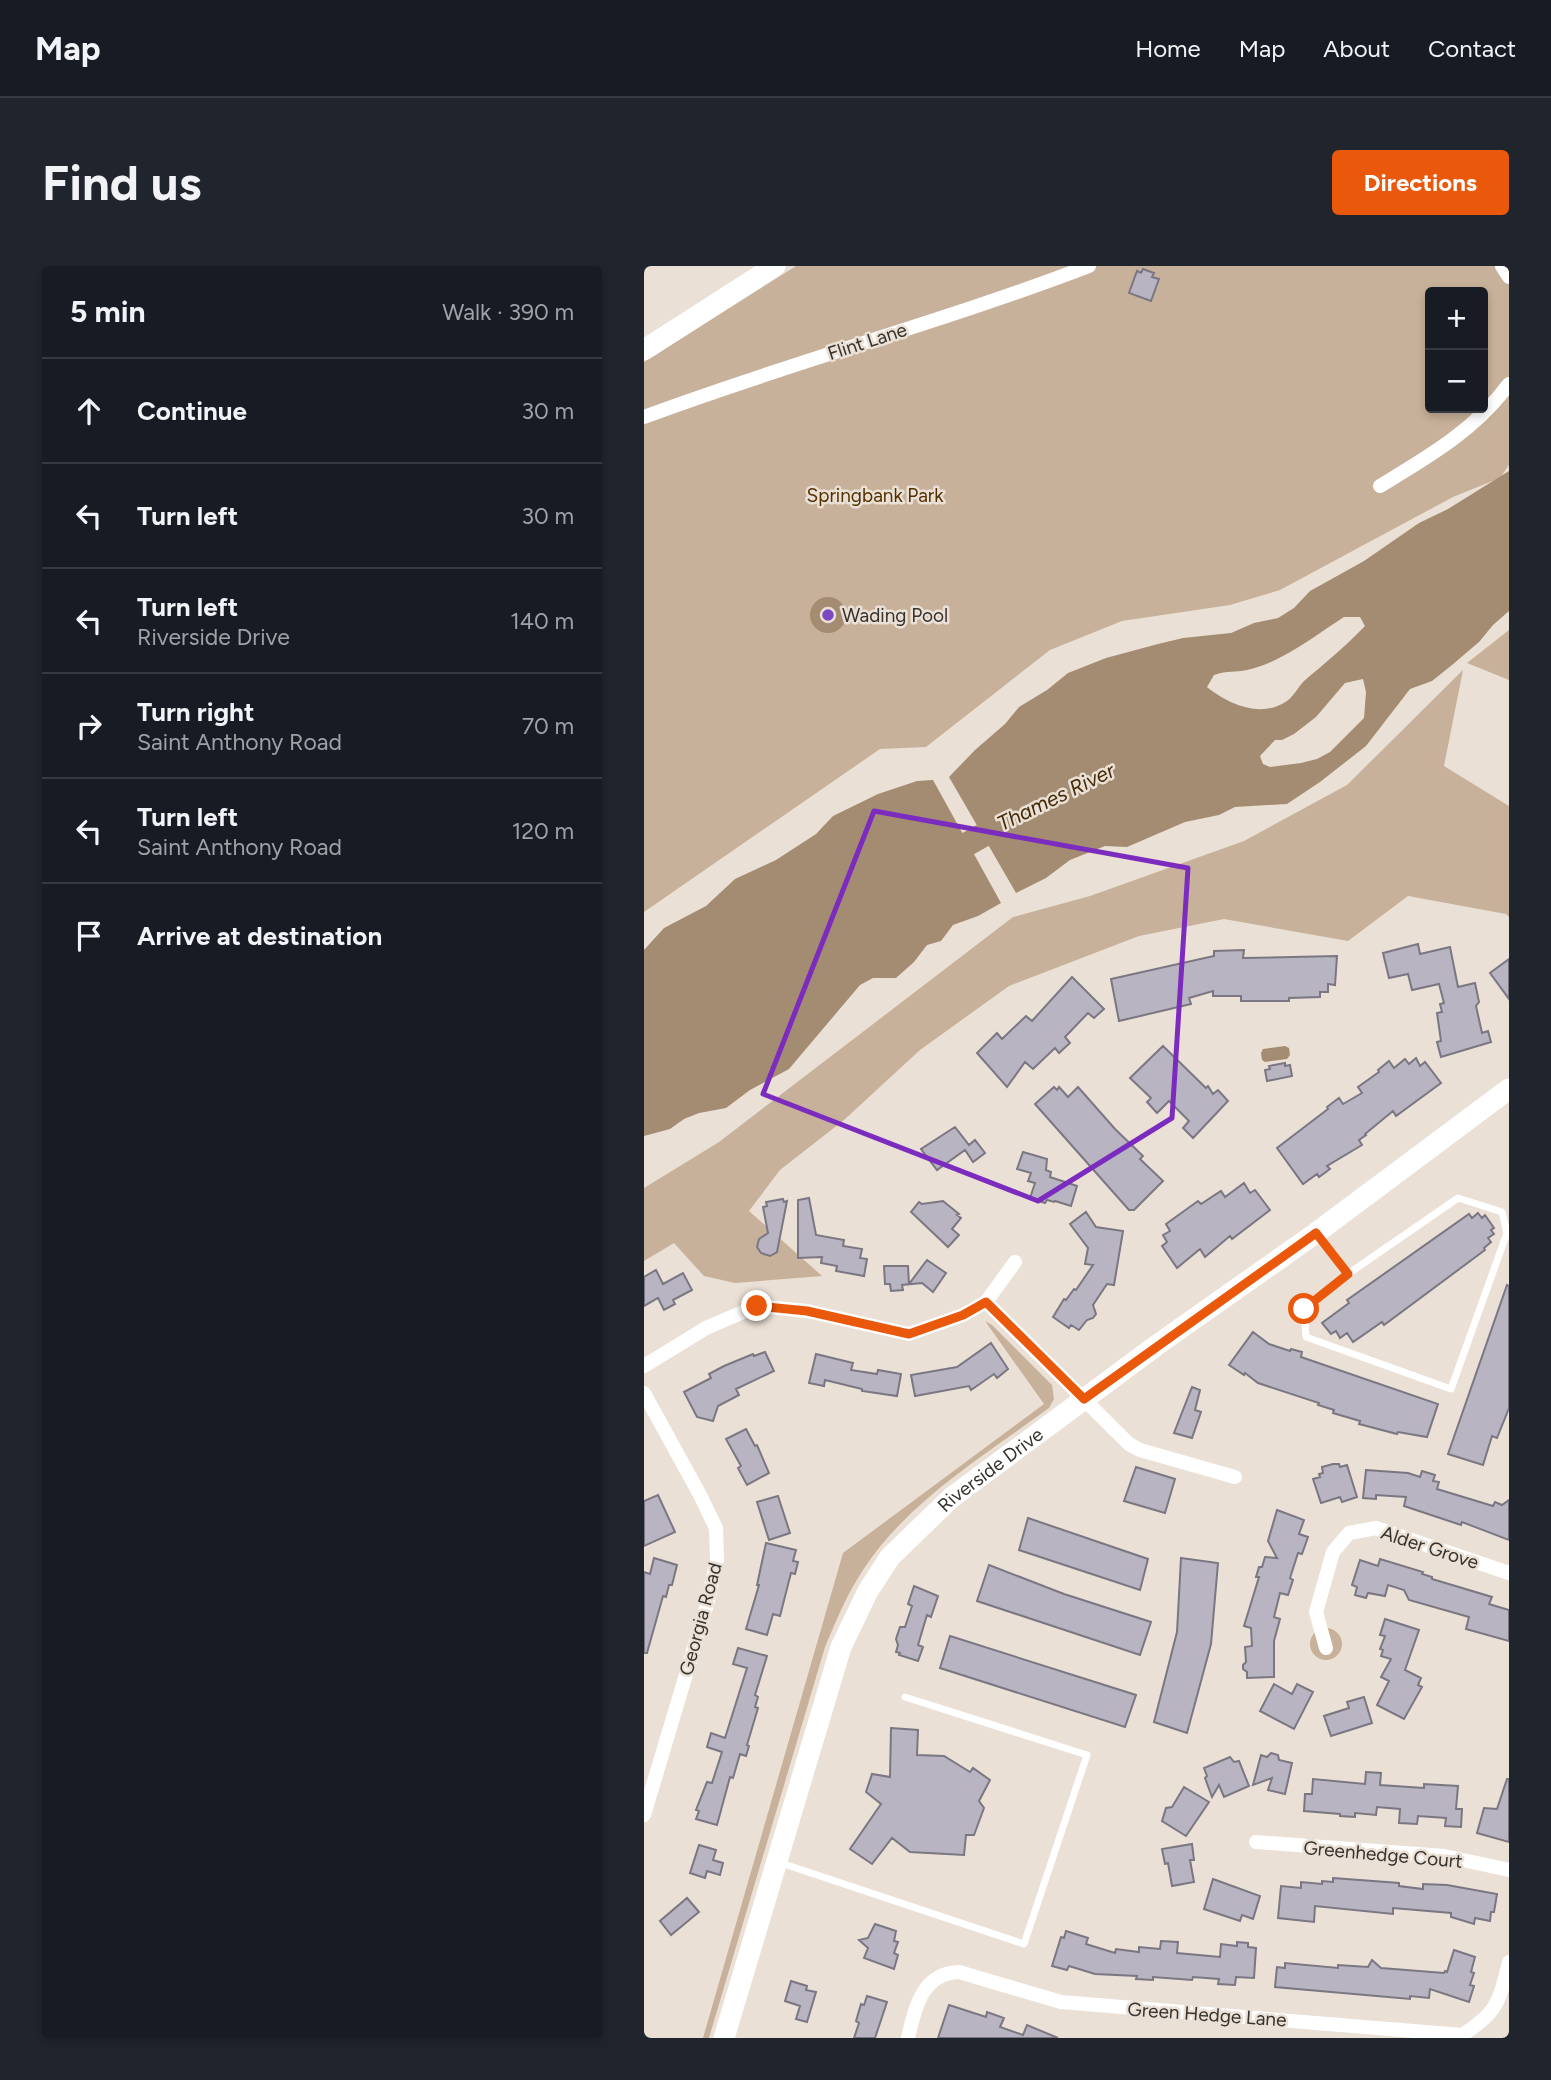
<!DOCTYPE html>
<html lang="en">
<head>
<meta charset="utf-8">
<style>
  body { margin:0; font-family:Figtree,sans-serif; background:#20242c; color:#f1f3f6 }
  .controls { position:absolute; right:21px; top:21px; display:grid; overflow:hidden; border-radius:7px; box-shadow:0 4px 10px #0003 }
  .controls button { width:63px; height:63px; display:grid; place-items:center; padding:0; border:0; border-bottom:2px solid #363941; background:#171b24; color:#f1f3f6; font:35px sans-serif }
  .stop { position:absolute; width:21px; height:21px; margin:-16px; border:5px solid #ea580c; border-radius:50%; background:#fff }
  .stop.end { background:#ea580c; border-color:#fff; box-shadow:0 2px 7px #0008 }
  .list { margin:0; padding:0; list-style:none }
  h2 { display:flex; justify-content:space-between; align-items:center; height:91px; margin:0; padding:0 28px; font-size:30px }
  h2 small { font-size:23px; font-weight:400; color:#9ea1a6 }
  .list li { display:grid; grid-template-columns:46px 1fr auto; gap:21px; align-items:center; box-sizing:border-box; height:105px; padding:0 28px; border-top:2px solid #363941 }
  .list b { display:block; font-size:26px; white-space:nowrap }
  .list p { margin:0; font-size:23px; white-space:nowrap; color:#9ea1a6 }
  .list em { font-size:23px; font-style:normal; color:#9ea1a6 }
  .icon { flex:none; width:38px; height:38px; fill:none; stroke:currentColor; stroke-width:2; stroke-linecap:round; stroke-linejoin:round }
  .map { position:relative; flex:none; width:865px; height:1772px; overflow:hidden; border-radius:7px }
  header { display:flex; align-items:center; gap:42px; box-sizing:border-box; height:98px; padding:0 35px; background:#171b24; border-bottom:2px solid #363941 }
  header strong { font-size:33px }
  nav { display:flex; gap:38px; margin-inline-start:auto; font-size:24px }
  .intro { display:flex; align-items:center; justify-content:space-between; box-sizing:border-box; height:168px; padding:0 42px }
  h1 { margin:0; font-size:49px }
  .button { padding:18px 32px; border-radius:7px; background:#ea580c; color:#fff; font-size:24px; font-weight:700 }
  main { display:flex; gap:42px; padding:0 42px }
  aside { flex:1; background:#171b24; border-radius:7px; box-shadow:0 4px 10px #0003 }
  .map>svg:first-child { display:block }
  .green { fill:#c8b19a; fill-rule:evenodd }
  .water { fill:#a48c72; fill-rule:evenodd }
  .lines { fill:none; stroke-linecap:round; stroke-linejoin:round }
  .river { stroke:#a48c72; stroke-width:24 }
  .building { fill:#b8b4c1; stroke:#7a7783; stroke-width:2 }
  .lane { stroke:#fff; stroke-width:7 }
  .street { stroke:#fff; stroke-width:14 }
  .secondary { stroke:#fff; stroke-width:21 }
  .route { stroke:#ea580c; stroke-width:9 }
  .marked { fill:none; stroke:#7b2cbf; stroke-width:5; stroke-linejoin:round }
  .poi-dot { fill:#7a48c0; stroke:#ebe0d5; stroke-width:2.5 }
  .labels { text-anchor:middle; stroke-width:5; stroke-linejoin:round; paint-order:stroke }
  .street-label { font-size:19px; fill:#36322d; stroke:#ebe0d5 }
  .park-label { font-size:19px; fill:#523000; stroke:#ebe0d5 }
  .poi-label { font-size:19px; fill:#36322d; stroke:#ebe0d5; text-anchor:start }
  .water-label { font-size:21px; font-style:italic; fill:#452a07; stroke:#ebe0d5 }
</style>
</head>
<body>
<header>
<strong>Map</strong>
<nav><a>Home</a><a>Map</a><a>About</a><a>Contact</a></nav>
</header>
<div class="intro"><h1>Find us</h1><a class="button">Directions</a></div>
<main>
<aside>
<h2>5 min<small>Walk · 390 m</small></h2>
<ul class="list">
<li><svg class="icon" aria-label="ahead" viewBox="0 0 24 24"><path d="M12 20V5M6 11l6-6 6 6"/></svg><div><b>Continue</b></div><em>30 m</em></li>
<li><svg class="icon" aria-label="left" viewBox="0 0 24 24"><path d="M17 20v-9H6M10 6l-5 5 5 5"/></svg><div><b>Turn left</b></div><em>30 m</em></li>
<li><svg class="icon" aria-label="left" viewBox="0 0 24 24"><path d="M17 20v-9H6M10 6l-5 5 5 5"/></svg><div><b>Turn left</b><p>Riverside Drive</p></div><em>140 m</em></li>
<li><svg class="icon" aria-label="right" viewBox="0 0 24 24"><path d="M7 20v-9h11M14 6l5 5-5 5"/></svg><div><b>Turn right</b><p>Saint Anthony Road</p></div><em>70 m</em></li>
<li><svg class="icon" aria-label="left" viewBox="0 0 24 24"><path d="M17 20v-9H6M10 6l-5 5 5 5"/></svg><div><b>Turn left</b><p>Saint Anthony Road</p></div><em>120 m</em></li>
<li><svg class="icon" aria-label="arrive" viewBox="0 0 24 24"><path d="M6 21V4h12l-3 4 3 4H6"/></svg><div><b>Arrive at destination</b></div></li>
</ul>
</aside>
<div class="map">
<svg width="865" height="1772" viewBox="0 0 865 1772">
  <rect width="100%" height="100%" fill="#ebe0d5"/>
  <!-- green -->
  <path class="green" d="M152,0h713v199l-9,13 -47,19 -173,93 -50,15 -108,16 -72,29 -124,97 -46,2 -236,163v-550zM786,26h53v116h-53z
    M865,364v50l-42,-17z
    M819,404l-19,96 65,40v111l-3,-3 -98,-18 -60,45 -124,-22 -85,17 -130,50 -89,64 -76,70 -64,50 -31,41 73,65 -87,7 -31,-7 -30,-33 -30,18v-73l75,-46 294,-225 77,-21 154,-55 103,-56z
    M341,1055l7,4 60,60 2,14 -5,9c-65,48 -141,93 -186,162 -16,24 -27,51 -38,77l-116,391h-6l140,-485 201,-149z
    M666 1378a16 16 0 1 1 32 0a16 16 0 1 1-32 0Z"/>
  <!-- water -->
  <path class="water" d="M865,205v140l-16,14 -14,17 -27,23 -20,16 -22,8 -44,57 -46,36 -33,22 -52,3 -16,8 -34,7 -58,25 -22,-1 -35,14 -24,18 -30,15 -67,-116 26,-27 30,-26 14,-17 28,-17 21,-17 38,-15 52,-14 25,-6 48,-5 23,-10 24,-5 16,-10 16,-17 54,-30 55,-38 29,-14zM700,351h16l5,9c-19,20 -40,37 -61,55 -6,6 -10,15 -17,20 -26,18 -59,3 -80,-14l7,-12c14,-5 21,-2 33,-5 32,-6 69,-35 97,-53zM719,413l3,13 -2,26 -34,34 -13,7 -16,4 -31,4 -7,-3 -3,-8 15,-16h7l12,-6 22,-17 29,-34z
    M166 349a18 18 0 1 1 36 0a18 18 0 1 1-36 0Z
    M289,514l68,123 -23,13 -25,9 -12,16 -14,4 -13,17 -18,16h-23l-13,7 -71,84 -39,21 -24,18 -27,5 -15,6 -14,10 -26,7v-186l20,-22 42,-22 29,-27 41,-19 40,-26 17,-18 45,-22 39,-13z
    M641,780l4,2 1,7 -3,4 -22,3 -3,-2 -1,-7 2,-4z"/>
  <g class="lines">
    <!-- river -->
    <path class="river" d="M297,593l69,-39"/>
  </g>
  <!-- building -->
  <path class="building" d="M499,3l11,4 -2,4 7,2 -8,22 -22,-8 8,-22 4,2z
    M774,678l2,10 30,-7 8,40 17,-4 4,19 -3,4 6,27 6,-2 3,11 -50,15 -4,-15 4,-1 -4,-28 5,-1 -2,-8 4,-1 -5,-19 -27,6 -4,-16 -19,4 -6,-25z
    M600,684l-1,8 94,-2 -2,29 -7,-1v8h-8v5l-31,1v3h-48v-5h-28v-5l-24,7 2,6 -72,17 -8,-42 103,-23v-5z
    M865,693v40l-19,-26z
    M428,711l32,32 -10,9 -6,-5 -23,24 5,6 -11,10 -4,-5 -22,21 -8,-7 -18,25 -30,-34 20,-20 5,6 24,-23 6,5z
    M519,780l43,42 2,-2 5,8 5,-4 10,11 -35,37 -10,-10 6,-7 -20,-20 -12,12 -10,-11 4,-4 -21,-20z
    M772,792l4,8 5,-4 16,21 -45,33 -3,-5 -28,23 1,1 -7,5 3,5 -35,21 3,3 -11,8 -2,-3 -14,10 -26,-36 51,-39 -1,-2 12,-9 4,6 19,-11 -4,-6 21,-15 -1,-2 11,-9 5,7 11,-9 4,5z
    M641,797v3l5,-1 2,11 -25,5 -2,-11 5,-1 -1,-3z
    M410,821l3,3 2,-3 9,10 10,-10 37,42 28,27 -3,3 23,22 -29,29h-5l-94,-106z
    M311,861l14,18 6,-5 10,13 -12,9 -8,-12 -28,20 -16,-21z
    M379,886l24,7 -1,11 5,2 -1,5 27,9 -6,20 -16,-5 -1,1 -7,-2 -2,3 -15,-5 5,-15 -7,-2 3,-8 -14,-4z
    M600,917l6,10 5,-3 15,20 -38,29 -2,-3 -25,21 -5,-8 -23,19 -15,-22 5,-4 -4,-7 7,-4 -4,-7 32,-23 3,3 20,-13 4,6z
    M165,932l7,37 28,5 -1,6 19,3 -2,9 7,1 -3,17 -28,-5 1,-5 -16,-3 1,-6 -24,1v-58z
    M139,933l1,3 3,-1 -10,51 -7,4 -9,-3 -4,-6 2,-8 9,-6 -5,-26 4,-1 -1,-4z
    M299,935l16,13 -2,1 4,3 -9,11 7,6 -11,12 -37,-35 8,-10 3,2z
    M442,946l10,15 27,4 -9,54 -7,-1 -14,21 3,9 -3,4 -6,2 -8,10 -8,-5 -2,3 -16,-11 11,-18 2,1 8,-11 2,1 17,-25 -8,-1 3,-16 -18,-24z
    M834,947l4,5 3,-3 9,13 -3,2 3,4 -6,4 3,4 -7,6 1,2 -101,75 -2,-3 -29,20 -6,-9 -7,5 -4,-7 -5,3 -9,-11 27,-20 -2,-3 122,-86 3,4z
    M283,994l19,13 -13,19 -11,-9 -20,2 1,5 -12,1 -1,-7h-5l-1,-18h24l1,18z
    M12,1004l7,14 20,-11 9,17 -19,10 2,4 -11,6 -6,-12 -14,8v-29z
    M863,1019l2,1v122l-12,30 -5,-2 -9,29 -35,-11z
    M609,1066l16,12 21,7 1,-2 11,3 -1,5 137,47 -11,33 -29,-5 -1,2 -38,-10 1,-3 -27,-8 1,-3 -16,-5 1,-2 -61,-20 -13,-10 -1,2 -15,-10z
    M347,1077l17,26 -11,9 -3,-4 -23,16 -2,-4 -54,10 -4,-21 46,-8z
    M121,1086l9,19 -38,18 3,6 -21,11 -5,15 -16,-4 -13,-25 27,-14 -2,-4 15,-8 29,-12 1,2z
    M172,1088l37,9 -2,7 26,4 1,-4 23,4 -4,22 -35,-5v-2l-37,-9 -1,6 -15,-3z
    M548,1121l8,3 -5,20 6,2 -9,26 -18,-5z
    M102,1163l9,17 2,-1 12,28 -22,12 -9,-17 3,-2 -15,-27z
    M689,1198h6l1,3 7,-2 10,32 -15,5 -2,-5 -19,6 -8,-24 7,-2 -1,-3 4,-1 -1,-6z
    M492,1201l39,12 -10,34 -41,-12z
    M722,1204l42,3 12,4 2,-6 13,4 -2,6 6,1 -2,7 56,17 2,-4 7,3 7,-5v40l-47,-18 -1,3 -57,-19 2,-9 -30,-2v4l-13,-1z
    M14,1229l17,37 -31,14v-45z
    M134,1230l12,37 -21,7 -12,-38z
    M633,1244l27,10 -5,14 9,3 -6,17 -4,-1 -8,25 3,2 -5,15 -8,-2 -6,24 6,2 -6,22v36l-27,1v-6l-4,-3v-4l3,-3 -1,-15 7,-1 -1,-18 -7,-2 15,-49h-3l3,-10h3l3,-10 12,1 -9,-17z
    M384,1252l120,41 -8,31 -121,-40z
    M122,1277l30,7 -3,11 5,1 -3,12 -4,-1 -11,43 -7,-2 -6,21 -21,-6 13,-44h-2z
    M10,1292l23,7 -5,20h-3l-3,12 -3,-1 -16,57h-3v-81l6,2z
    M537,1292l37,5 -7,81 -24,89 -33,-11 23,-90z
    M736,1293l43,13 -1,2 10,3v2l60,18 -3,7 20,6v31l-43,-12 3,-12 -60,-17 -5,-10 -16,-5 -3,11 -17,-3 -2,5 -11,-3 2,-8 -5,-2 8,-25 18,6z
    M345,1299l75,29 87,28 -11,33 -163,-54z
    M270,1320l24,10 -7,21 -4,-2 -9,30 5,2 -5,14 -19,-6 1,-2 -4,-1 2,-7 -2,-6 4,-12h5l7,-21 -4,-2z
    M741,1353l34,11 -14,40 16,8 -3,7 4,2 -18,32 -27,-14 12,-24 -8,-4 10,-18 -10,-3 2,-6 -3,-1 5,-13 -5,-1z
    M306,1370l186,59 -11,32 -185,-59z
    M94,1382l29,8 -12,39 3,2 -3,10 3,1 -11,37 2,1 -3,10 -6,-2 -7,24 -3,-1 -13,48 -21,-6 3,-8 -3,-1 11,-28 5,1 10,-31 -15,-5 4,-14 14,5 22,-70 -14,-4z
    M630,1418l18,10 5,-10 16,8 -19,37 -34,-18z
    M720,1431l8,26 -41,13 -7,-20 25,-8 -2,-6z
    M247,1462l27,2 -1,25 27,1 26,16 3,-4 17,12 -11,21 5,7 -10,27h-8l-2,20 -54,-3 -18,-14 -20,26 -22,-15 31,-45 -15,-12 6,-18 18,3z
    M627,1487l7,2 1,5 13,3 -7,31 -17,-4 4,-12 -19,7 8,-30 6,2z
    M586,1491l4,5 5,-1 10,25 -25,11 -5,-12 -7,12 -7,-19 2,-2 -3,-8z
    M722,1506l15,1 -1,12 44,3v-4l34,2 -2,23h6l-1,18 -16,-1 1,-8 -28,-2 -1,8 -18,-1 1,-14 -23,-2 -1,8 -21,-2v4l-15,-1v-2l-36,-3 1,-17h7l1,-15 52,5z
    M863,1513h2v63l-32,-9 7,-25 13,1z
    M540,1521l25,15 -23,34 -24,-15 4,-13 6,-1z
    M548,1578l2,16h-4l4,22 -22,4 -4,-23 -3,1 -3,-15z
    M55,1579l17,5 -3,10 10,3 -3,12 -13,-4 -2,7 -15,-5z
    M689,1612l66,5v3l24,3v-5l24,1 50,9 -3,18h-3l-1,9 -15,-3 -1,6 -23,-7v-4l-58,-5v6l-78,-8 -1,16 -36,-4 3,-32 20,2v-6l21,2v-3l11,1z
    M569,1613l47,17 -7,23 -11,-4 -2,6 -36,-12z
    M43,1632l12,14 -28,23 -11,-14z
    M231,1658l21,7 -2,10 4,1 -4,11 4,2 -4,14 -30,-11 4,-10 -9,-8 9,-2z
    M422,1665l22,7 -2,6 29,9 1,-4 23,3v-5l21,2 1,-8 17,1 -1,11 43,4 1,-13 16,2v-4l11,1v4l8,1 -2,30 -18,-1 -1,8 -17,-1 1,-5 -26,-2 -1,3 -39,-3v3l-17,-1 1,-3 -42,-2 -26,-8 -2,4 -15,-4 9,-29 3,1z
    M810,1684l21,7 -4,15 3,1 -4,12 4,1 -5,16 -39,-13 -1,9 -19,-2v3l-135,-12 2,-20 8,1v-5l53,5v-3l30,2 4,-7 9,8 63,5 1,-2 2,1z
    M147,1715l16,5 -1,4 10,2 -9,30 -11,-3 4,-13 -15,-5z
    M223,1730l20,6 -12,36h-21l5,-15 -3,-2 5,-17 3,1z
    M305,1739l37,12 1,-5 17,6 -4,9 23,8 4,-10 31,13h-120z"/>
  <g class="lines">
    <!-- lane -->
    <path class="lane" d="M672,968l32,40 -44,35 2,28 145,52 56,-156 -5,-21 -44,-14 -110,76
      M134,1596l246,82 63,-189 -182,-58"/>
    <!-- street -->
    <path class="street" d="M858,0l7,11
      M0,151c147,-55 299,-95 445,-151
      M736,220c48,-29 95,-56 129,-102
      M342,1036l29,-40
      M0,1100l62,-38 51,-22 50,5 102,23 54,-19 23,-13 143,142 11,6 95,27
      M0,1127l56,102 16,33 1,31 -9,42 -64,214
      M682,1382l-10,-36 17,-60 16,-19 27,-5 133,45
      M612,1576l188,14 65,14
      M264,1772c7,-30 14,-65 51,-66l102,30 401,33c36,-23 37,-33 47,-73"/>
    <!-- secondary -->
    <g class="secondary">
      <path d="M0,84l131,-84"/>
      <path id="s1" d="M80,1772l117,-391 27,-56 22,-34 61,-59 206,-153 159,-112 193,-144"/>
    </g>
  </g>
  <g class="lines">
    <!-- route -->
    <path class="route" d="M113,1040l50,5 102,23 54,-19 23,-13 98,97 232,-166 32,41 -44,35"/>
  </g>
  <!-- marked area -->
  <path class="marked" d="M230,545l314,57 -16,250 -134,83 -275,-107z"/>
  <!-- markers -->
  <circle class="poi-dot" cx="184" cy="349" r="7"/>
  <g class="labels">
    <!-- street labels -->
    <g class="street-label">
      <text transform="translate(223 75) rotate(-18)" y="7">Flint Lane</text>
      <text dy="7" stroke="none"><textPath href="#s1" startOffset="644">Riverside Drive</textPath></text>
      <text transform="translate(786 1281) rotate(18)" y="7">Alder Grove</text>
      <text transform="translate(56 1353) rotate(-75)" y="7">Georgia Road</text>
      <text transform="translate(739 1588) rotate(5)" y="7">Greenhedge Court</text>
      <text transform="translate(563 1748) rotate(4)" y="7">Green Hedge Lane</text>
    </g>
    <!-- park labels -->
    <g class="park-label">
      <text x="231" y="236">Springbank Park</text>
    </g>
    <!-- poi labels -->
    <g class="poi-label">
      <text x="198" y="356">Wading Pool</text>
    </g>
    <!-- water labels -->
    <g class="water-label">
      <text transform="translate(412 531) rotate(-26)" y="7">Thames River</text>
    </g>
  </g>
</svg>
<div class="controls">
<button>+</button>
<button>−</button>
</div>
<div class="stop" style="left:660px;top:1043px"></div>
<div class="stop end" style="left:113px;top:1040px"></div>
</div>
</main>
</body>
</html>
